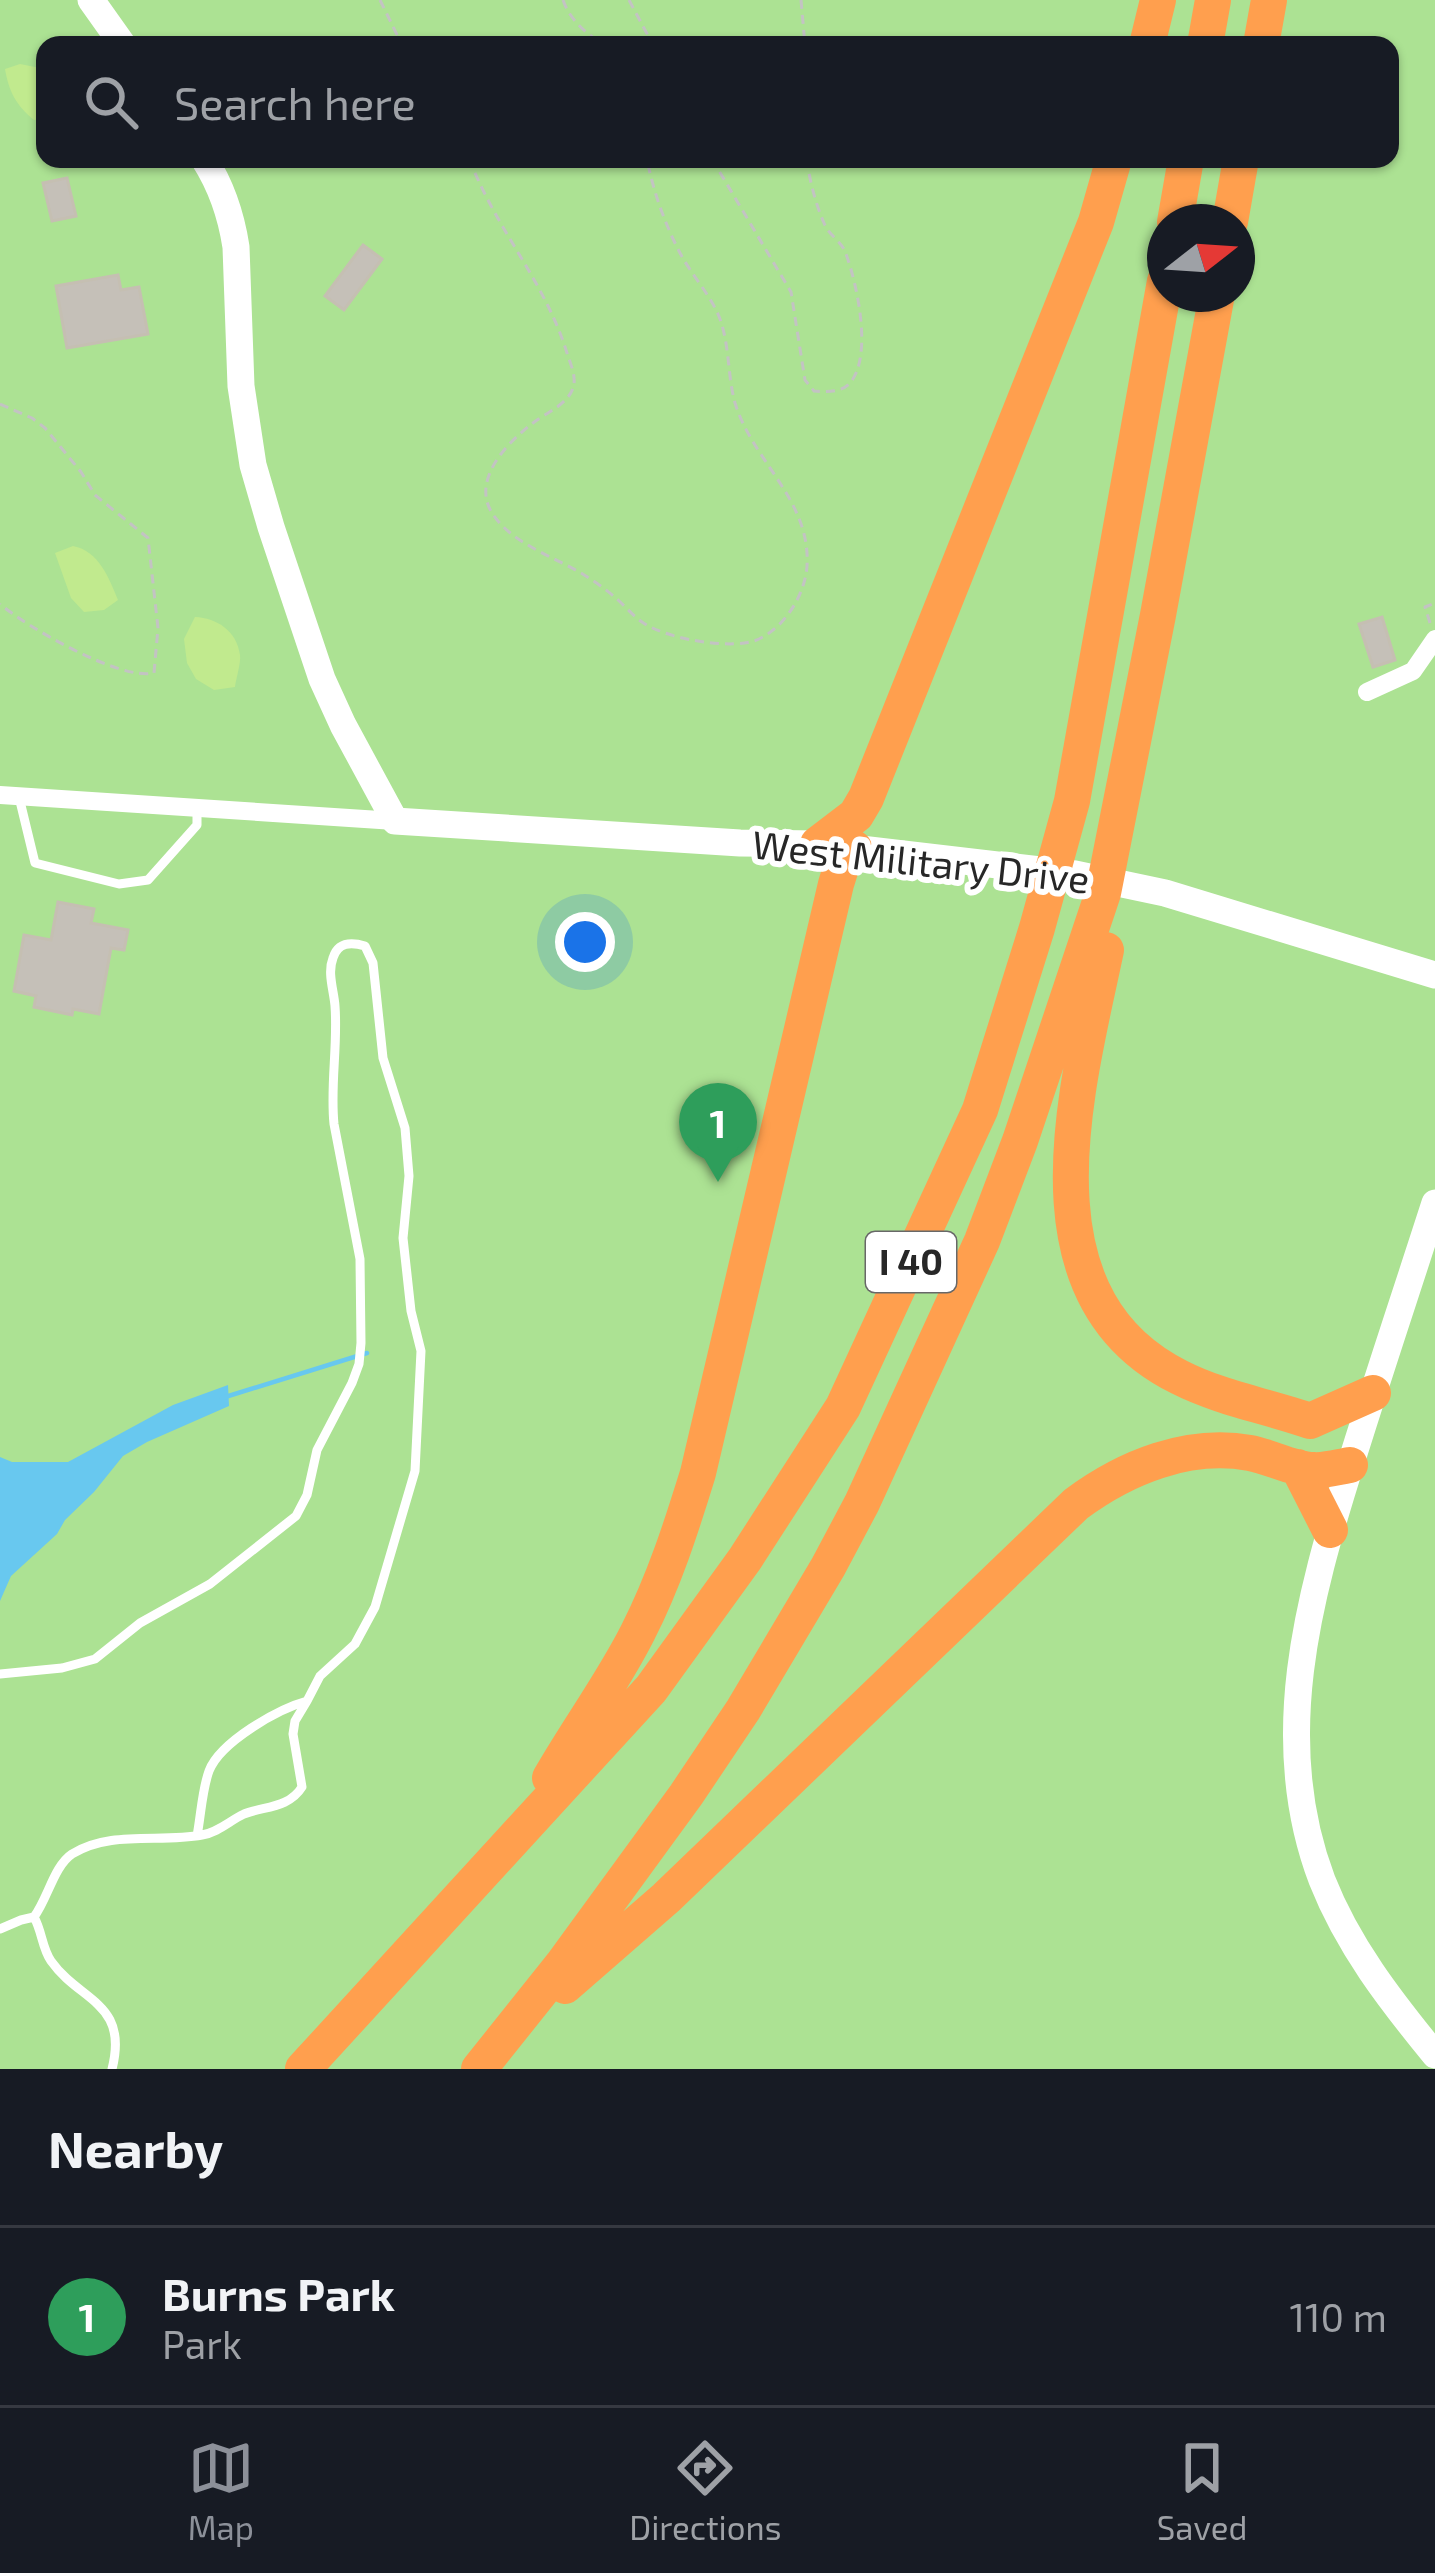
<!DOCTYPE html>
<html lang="en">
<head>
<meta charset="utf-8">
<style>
  body { margin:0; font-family:"Exo 2",sans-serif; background:#20242c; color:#f1f3f6 }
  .compass { position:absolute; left:1147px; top:204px; width:108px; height:108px; border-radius:50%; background:#171b24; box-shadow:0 3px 9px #0004; rotate:73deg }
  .you { position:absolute; left:585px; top:942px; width:42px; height:42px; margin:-30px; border:9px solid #fff; border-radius:50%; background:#1a73e8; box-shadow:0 0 0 18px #1a73e833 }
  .badge { display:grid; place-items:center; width:78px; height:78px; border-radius:50%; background:#8c9099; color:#fff; font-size:39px; font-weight:700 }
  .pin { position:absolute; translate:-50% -99px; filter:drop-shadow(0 3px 6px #0008) }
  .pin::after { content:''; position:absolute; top:63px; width:42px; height:36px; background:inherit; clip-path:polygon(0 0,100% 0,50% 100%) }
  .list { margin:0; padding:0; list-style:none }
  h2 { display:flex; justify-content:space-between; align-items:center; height:156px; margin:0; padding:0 48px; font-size:51px }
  h2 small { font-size:39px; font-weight:400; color:#9ea1a6 }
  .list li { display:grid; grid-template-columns:78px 1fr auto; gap:36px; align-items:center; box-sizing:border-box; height:180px; padding:0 48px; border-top:3px solid #363941 }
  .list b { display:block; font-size:45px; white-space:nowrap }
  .list p { margin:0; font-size:39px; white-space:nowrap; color:#9ea1a6 }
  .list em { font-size:39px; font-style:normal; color:#9ea1a6 }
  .icon { flex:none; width:66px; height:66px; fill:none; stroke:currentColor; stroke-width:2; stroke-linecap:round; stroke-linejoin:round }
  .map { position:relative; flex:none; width:1435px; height:2069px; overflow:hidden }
  .search { position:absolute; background:#171b24; box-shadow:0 3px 9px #0004; left:36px; right:36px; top:36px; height:132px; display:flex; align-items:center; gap:30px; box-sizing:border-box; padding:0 42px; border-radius:24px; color:#9ea1a6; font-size:45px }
  .sheet { height:336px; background:#171b24 }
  nav { display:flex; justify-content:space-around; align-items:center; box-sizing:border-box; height:168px; border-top:3px solid #363941; background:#171b24; font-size:33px; color:#9ea1a6 }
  nav a { display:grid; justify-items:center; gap:6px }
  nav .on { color:#8c9099 }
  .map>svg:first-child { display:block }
  .green { fill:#ace293; fill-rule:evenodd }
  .pitch { fill:#c1ea8e }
  .water { fill:#68c8ef }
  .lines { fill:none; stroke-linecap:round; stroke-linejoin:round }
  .stream { stroke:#68c8ef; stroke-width:4.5 }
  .building { fill:#c5c0b8; stroke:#c5bfb2; stroke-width:3 }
  .path { stroke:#c3c3c3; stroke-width:3; stroke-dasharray:9 6; stroke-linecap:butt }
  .lane { stroke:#fff; stroke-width:9 }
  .street { stroke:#fff; stroke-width:18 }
  .secondary { stroke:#fff; stroke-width:27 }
  .highway { stroke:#ff9f4e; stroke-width:36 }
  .labels { text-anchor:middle; stroke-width:12; stroke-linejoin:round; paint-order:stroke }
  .shield { fill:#fff; stroke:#686868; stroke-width:3 }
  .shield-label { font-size:36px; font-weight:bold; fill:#272727 }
  .street-label { font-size:39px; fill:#272727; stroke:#fff }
</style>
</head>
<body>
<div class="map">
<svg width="1435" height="2069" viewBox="0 0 1435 2069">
  <rect width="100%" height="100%" fill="#eae3d8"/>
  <!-- green -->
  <path class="green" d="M0,0h1435v2069h-1435zM45,45h1345v114h-1345zM1165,222h72v72h-72z"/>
  <!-- pitch -->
  <path class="pitch" d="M20,64l25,5v50l-11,1c-18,-15 -25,-28 -29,-51z
    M73,546c26,5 36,32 45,54l-14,10 -20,2 -13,-14 -16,-45z
    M195,617c22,1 42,14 45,38 1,9 -4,23 -5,32l-21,3 -18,-11 -9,-16 -3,-24z"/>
  <!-- water -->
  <path class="water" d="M228,1385l1,21 -82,36 -24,14 -29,36 -29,28 -8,14 -46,42 -11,25v-144l12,5h56l105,-57z"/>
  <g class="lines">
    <!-- stream -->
    <path class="stream" d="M222,1398l145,-45"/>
  </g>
  <!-- building -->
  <path class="building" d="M67,178l9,38 -24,5 -9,-38z
    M363,245l19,14 -38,51 -19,-14z
    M118,275l3,15 18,-3 9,47 -81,14 -11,-62z
    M1382,617l13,43 -22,7 -14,-43z
    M58,902l36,7 -3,14 37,7 -4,20 -13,-2 -12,66 -26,-5 -1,6 -38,-8 2,-11 -22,-5 10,-56 27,5z"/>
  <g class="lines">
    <!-- path -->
    <path class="path" d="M380,0l22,45
      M563,0c7,20 24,35 42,45
      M629,0l24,45
      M801,0l4,45
      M469,159c6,14 12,28 19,41 27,52 61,95 79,153 3,10 10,24 6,35 -5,16 -27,25 -40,35 -25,19 -62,56 -41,90 19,30 60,43 89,60 13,8 26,17 37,27 9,8 17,18 27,24 24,15 88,27 114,15 27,-13 46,-45 48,-73 4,-66 -54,-104 -72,-163 -8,-29 -5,-61 -17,-89 -10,-22 -27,-40 -38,-61 -15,-29 -27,-62 -33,-94
      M712,159l79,133 14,88 9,11c11,1 27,2 36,-8 23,-27 7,-99 -4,-129 -4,-13 -17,-18 -22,-31 -8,-18 -15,-44 -17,-64
      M0,404l32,14 13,10 36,44 14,23 53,43 10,90 -4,45c-34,8 -127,-46 -154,-69
      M1430,623l-5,-16 10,-4"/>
    <!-- lane -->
    <path class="lane" d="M19,797l16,66 84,21 29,-4 49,-55v-16
      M0,1674l62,-6 33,-9 45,-36 70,-39 86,-68 11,-21 10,-45 35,-67 7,-19 2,-21 -1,-84 -26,-135c-4,-39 4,-78 1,-118 -1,-15 -8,-33 -2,-48 5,-16 18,-16 32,-12l8,17 10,95 22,70 4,48 -6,62 8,73 10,40 -6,120 -40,136 -20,37 -35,32 -13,25c-29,8 -87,41 -98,70 -7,19 -8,44 -12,65
      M0,1929l21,-9 13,-3
      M112,2069c17,-67 -32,-67 -61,-108 -9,-13 -9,-30 -17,-44 14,-19 20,-51 38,-63 38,-24 88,-11 130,-19 17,-3 27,-14 42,-21 21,-8 45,-6 58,-27l-9,-53 2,-13 12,-20"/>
    <!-- street -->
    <path class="street" d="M1367,692l46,-21 22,-32
      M0,795l395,26"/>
    <!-- secondary -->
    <path class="secondary" d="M91,0l32,45
      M204,159c18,28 27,55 32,88l5,139 12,79 18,62 51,152 21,46 52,96 345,22 78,1 257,30 90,19 270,82
      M1435,1203c-28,87 -57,173 -84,260 -43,136 -82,278 -29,417 26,66 68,120 113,175"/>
    <!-- highway -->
    <path class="highway" d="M1147,45l11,-45
      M1205,45l8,-45
      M1261,45l8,-45
      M1175,222l11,-63
      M1230,222l11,-63
      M818,844l38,-29 10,-17 230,-576 18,-63
      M1106,950c-29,138 -89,346 73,427 41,21 88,29 131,44l63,-28
      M1298,1467l32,63
      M550,1778c28,-49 63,-96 88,-146 26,-51 43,-104 60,-159l138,-589 5,-16 13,-20
      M565,1986l101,-88 410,-394c50,-37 112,-62 174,-51 21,4 42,16 63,17 12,1 25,-3 37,-5
      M303,2069l348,-380 94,-130 98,-152 137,-297 57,-182 35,-127 93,-520
      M479,2069l83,-104 124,-170 57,-85 85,-143 34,-64 120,-262 38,-100 83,-248 55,-278 59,-321"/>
  </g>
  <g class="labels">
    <!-- shield labels -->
    <rect class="shield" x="866" y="1232" width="90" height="60" rx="9"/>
    <g class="shield-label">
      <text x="911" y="1275">I 40</text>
    </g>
    <!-- street labels -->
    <g class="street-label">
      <text transform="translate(921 862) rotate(6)" y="14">West Military Drive</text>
    </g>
  </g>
</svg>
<svg class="compass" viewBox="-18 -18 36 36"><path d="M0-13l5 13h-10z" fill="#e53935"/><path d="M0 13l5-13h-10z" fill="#9ea1a6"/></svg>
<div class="you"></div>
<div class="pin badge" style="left:718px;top:1182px;background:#2e9e5b">1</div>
<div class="search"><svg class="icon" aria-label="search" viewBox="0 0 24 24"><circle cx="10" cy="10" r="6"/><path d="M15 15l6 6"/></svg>Search here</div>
</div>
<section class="sheet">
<h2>Nearby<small></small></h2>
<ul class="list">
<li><span class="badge" style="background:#2e9e5b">1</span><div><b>Burns Park</b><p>Park</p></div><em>110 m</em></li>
</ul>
</section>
<nav>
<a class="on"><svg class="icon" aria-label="map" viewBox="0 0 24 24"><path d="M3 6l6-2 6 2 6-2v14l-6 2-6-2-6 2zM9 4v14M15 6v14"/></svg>Map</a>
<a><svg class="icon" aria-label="directions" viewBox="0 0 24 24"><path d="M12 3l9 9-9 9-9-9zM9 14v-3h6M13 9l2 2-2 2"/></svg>Directions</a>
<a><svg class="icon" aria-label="saved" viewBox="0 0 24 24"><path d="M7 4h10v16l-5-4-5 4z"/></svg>Saved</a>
</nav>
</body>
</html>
